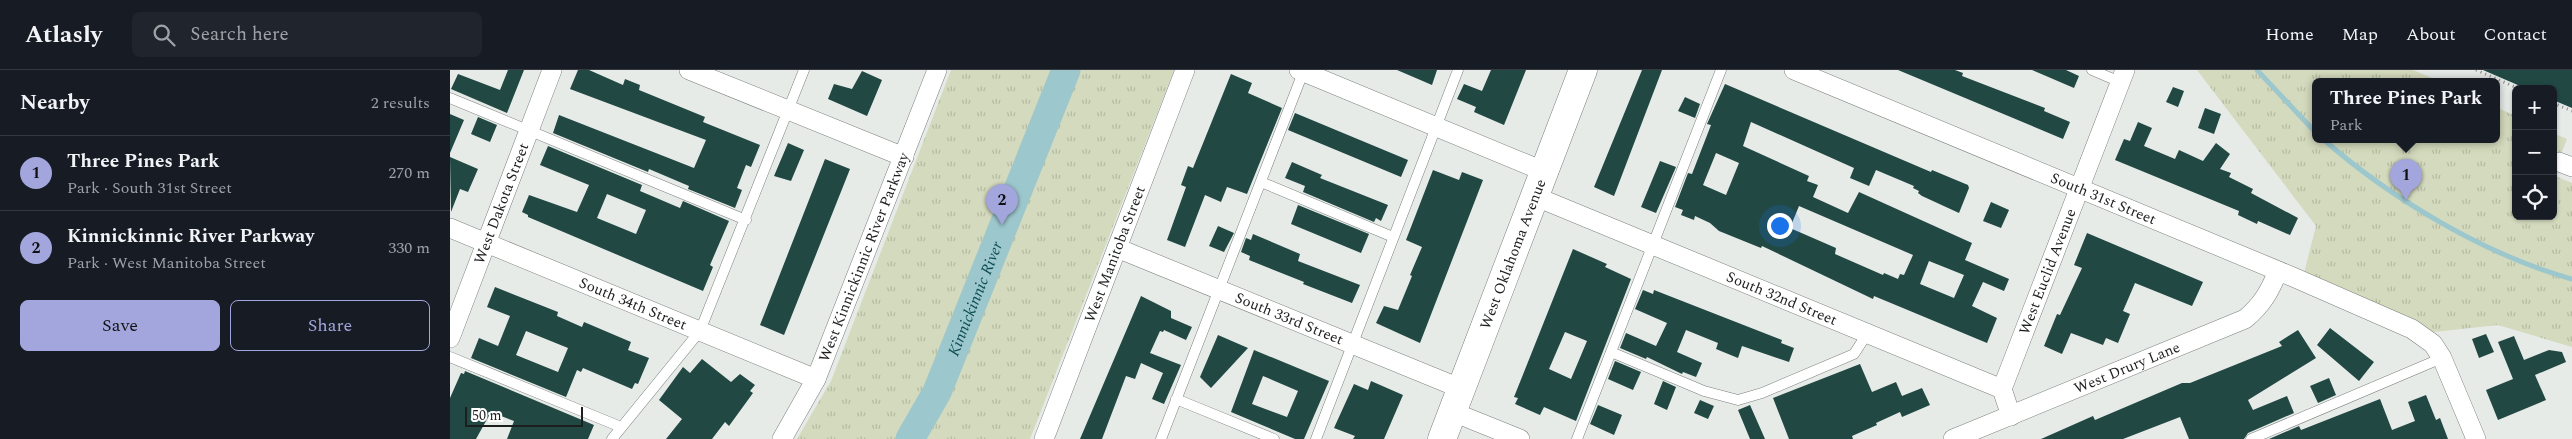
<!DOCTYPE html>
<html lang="en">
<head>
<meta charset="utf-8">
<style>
  body { margin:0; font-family:Spectral,serif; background:#20242c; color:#f1f3f6 }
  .controls { position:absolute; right:15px; top:15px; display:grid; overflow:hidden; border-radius:8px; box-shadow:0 1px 4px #0004 }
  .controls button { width:45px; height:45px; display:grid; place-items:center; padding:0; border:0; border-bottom:1px solid #363941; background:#171b24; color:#f1f3f6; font:25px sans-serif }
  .scale { position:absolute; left:15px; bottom:12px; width:118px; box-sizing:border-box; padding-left:5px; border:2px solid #1d1f1e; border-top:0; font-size:14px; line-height:18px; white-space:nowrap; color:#1d1f1e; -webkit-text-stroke:4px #fff; paint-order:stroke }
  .you { position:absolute; left:1329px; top:155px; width:18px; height:18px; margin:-12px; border:4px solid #fff; border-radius:50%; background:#1a73e8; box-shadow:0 0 0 8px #1a73e833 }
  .badge { display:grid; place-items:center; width:32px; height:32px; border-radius:50%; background:#a2a6dc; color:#111; font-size:16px; font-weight:700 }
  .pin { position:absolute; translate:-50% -41px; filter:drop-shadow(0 1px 2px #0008) }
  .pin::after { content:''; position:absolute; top:26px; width:18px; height:15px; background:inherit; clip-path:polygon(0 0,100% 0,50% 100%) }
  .popup { position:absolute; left:1862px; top:8px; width:188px; height:65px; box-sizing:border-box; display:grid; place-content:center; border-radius:8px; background:#171b24; filter:drop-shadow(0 1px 4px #0005); font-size:16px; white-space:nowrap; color:#9ea1a6 }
  .popup b { font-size:19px; color:#f1f3f6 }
  .popup::after { content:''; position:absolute; left:50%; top:100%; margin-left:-10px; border:10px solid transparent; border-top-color:#171b24 }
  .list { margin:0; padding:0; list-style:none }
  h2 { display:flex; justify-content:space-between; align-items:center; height:65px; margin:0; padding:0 20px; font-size:21px }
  h2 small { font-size:16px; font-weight:400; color:#9ea1a6 }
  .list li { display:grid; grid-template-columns:32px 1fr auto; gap:15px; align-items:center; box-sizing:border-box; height:75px; padding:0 20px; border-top:1px solid #363941 }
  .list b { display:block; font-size:19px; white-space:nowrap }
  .list p { margin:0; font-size:16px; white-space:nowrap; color:#9ea1a6 }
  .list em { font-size:16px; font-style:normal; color:#9ea1a6 }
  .actions { display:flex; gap:10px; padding:15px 20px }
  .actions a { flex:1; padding:11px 0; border:1px solid #a2a6dc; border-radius:8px; text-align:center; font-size:18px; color:#a2a6dc }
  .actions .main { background:#a2a6dc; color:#111 }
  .icon { flex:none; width:28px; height:28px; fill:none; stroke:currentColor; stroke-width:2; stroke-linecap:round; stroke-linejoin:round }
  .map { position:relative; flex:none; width:2122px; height:369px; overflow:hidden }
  header { display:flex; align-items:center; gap:30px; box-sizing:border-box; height:70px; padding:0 25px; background:#171b24; border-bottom:1px solid #363941 }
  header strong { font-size:24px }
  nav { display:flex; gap:28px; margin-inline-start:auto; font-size:18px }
  .search { width:350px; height:45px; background:#20242c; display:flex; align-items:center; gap:12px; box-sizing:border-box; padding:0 18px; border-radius:8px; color:#9ea1a6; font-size:19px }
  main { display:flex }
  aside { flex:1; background:#171b24 }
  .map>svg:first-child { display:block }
  .park { fill:url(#park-tufts) }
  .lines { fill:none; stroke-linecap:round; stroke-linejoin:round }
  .stream { stroke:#9cc7cd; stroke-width:5 }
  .river { stroke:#9cc7cd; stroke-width:29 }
  .building { fill:#214843; fill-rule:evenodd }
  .service-casing { stroke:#7c817e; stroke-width:11 }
  .minor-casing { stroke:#7c817e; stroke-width:20 }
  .secondary-casing { stroke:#7c817e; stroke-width:29 }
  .path { stroke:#848886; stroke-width:3; stroke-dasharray:1 4; stroke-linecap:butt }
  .service { stroke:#fff; stroke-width:10 }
  .minor { stroke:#fff; stroke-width:19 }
  .secondary { stroke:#fff; stroke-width:28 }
  .labels { text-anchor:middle; stroke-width:5; stroke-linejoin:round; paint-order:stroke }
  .street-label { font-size:15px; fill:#1d1f1e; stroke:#fff }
  .water-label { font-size:16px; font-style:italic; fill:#0c4b52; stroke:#fff }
</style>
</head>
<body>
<header>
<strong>Atlasly</strong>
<div class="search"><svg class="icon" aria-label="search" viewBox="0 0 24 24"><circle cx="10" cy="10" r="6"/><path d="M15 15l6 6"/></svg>Search here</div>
<nav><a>Home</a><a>Map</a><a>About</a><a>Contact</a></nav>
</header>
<main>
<aside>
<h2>Nearby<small>2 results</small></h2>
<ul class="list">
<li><span class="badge">1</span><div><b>Three Pines Park</b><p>Park · South 31st Street</p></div><em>270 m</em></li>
<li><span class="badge">2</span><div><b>Kinnickinnic River Parkway</b><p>Park · West Manitoba Street</p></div><em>330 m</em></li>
</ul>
<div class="actions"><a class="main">Save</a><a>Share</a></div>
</aside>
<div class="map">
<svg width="2122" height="369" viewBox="0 0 2122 369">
  <defs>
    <pattern id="park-tufts" width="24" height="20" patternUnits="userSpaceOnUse" patternTransform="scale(1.25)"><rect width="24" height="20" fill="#d4dabd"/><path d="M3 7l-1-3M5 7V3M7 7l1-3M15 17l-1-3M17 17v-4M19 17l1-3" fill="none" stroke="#b6bba2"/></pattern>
  </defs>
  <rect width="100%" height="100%" fill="#e6ebe8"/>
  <!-- park -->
  <path class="park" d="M501,0h223l-144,369h-233l34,-58z
    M1747,0h216l26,11h-123v58h180v-32l20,9v100h37v-83l14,6 -14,36 19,8v164l-74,-22 -64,7 -130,-59 12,-47z"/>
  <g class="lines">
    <!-- stream -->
    <path class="stream" d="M1807,0l59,63
      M1873,69c67,59 162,116 249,140"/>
    <!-- river -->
    <path class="river" id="s1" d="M460,369l27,-47 129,-322"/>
  </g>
  <!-- building -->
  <path class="building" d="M58,0h16l-17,43 -56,-24 7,-15 42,16z
    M128,0h11l34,15 2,-6 15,6 -1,5 66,27 -2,5 57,23 -9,22 -5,-2 -9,23 5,2 -7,18 -47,-19 1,-3 -40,-17 -1,3 -95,-39 6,-18 135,53 12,-28 -136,-51z
    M947,0h40l-5,15z
    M1041,0h35l-22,55 -30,-13 2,-5 -19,-8 7,-15 18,7z
    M1192,0h20l-48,126 -20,-9z
    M1448,0h57l8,3 -1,3 83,32 -1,3 26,11 -7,17z
    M1582,0h34l13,6 -5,12z
    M2033,0h89v38l-19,-8v-11h-26z
    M412,1l20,9 -15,36 -39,-17 6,-15 18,5z
    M781,4l21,9 -4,10 34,15 -35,86 -20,-7 -6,15 -16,-7 -20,52 -18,-7 19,-53 -5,-2 7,-19 5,2z
    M1275,14l206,88 1,-2 36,15 1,3 -10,25 -37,-17 -4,-3 1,-2 -6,-3 1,-2 -38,-16 -7,16 -19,-8 4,-10 -103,-46 -8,24 66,30 -2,5 11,4 -5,12 35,16 11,-21 113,51 -7,17 44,19 -5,12 -21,-9 -11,24 25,12 -10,25 -113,-47 -1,3 -111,-53 -1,2 -42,-17 -9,-8 -15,-7 -1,4 -13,-5 2,-5 -8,-3 13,-34 4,1 19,-49 -4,-1zM1266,83l23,10 -13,32 -23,-10zM1349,136l114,49 -9,20 -4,-1 -2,5 -14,-6 -1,2 -48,-21 1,-6 -46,-20zM1479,191l35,14 -10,23 -34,-14z
    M1723,17l11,4 -6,16 -12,-5z
    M1235,27l15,7 -5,14 -17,-7z
    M1755,38l16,6 -7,20 -16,-6z
    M845,43l113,47 -7,17 -113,-47z
    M0,44l14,6 -14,33z
    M28,47l19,8 -7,17 -19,-8z
    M1688,52l14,6 -8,18 31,13 4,-9 24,11 13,-18 14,11 -10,15 11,4 -2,4 24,12 -2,4 47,25 -8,17 -32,-14 -1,3 -19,-9 1,-4 -124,-51 9,-21 6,2z
    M338,73l16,7 -13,31 -17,-5z
    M98,76l94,39 -2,6 40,17 3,-7 46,20 -19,44 3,2 -10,24 -175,-74v-2l-6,-3 7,-17 48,17 12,-27 -49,-20zM157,124l39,16 -10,24 -39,-16z
    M0,87l28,12 -10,23 -8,-3 -9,23z
    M375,89l25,10 -66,166 -24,-10z
    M1210,91l16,6 -20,46 -15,-6z
    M842,92l30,13 -2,3 68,27 -7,16 -5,-3 -2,4 -71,-30 2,-6 -20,-8z
    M983,100l26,10 3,-8 21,8 -63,163 -44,-20 8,-17 14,4 14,-34 -2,-1 12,-28 -16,-7z
    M1541,132l18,8 -8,18 -18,-7z
    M848,135l71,29 -8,19 -70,-29z
    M768,156l16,7 -10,19 -15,-6z
    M1637,163l116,49 -11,24 -57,-23 -12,28 7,3 -12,29 -12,-5 -3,7 -32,-12 -9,21 -18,-8 13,-32 3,1 22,-47 -8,-3z
    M803,164l47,20 -2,7 62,24 -8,18 -49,-19 1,-2 -55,-22 1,-4 -9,-4 5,-14 5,2z
    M1123,179l34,15 -2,3 26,12 -55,142 -32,-14 -4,8 -25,-11 3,-6 -4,-1zM1115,262l22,9 -16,38 -22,-10z
    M45,217l63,25 -1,4 25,11 2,-5 47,20 -3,8 21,8 -11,26 -3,-1 -3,6 -49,-21 -2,4 -4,-2 -11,27 -95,-39 8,-20 19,8 12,-30 -23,-9zM76,261l42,17 -10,24 -42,-17z
    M1193,220l10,4 1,-4 128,50 -1,3 13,5 -5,14 -47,-16 -4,12 -22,-9 2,-6 -32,-13 -9,22 25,11 -6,14 -13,-5 -1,2 -35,-17 -1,2 -26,-11 6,-15 30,13 11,-23 -32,-14z
    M691,226l30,15v7l21,9 -6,13 -22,-10 -1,2 -3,-1 -10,22 31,12 -17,39 -12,-5 11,-26 -22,-10 -6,16 -9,-3 -24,63h-22z
    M1880,258l44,34 -15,19 -42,-36z
    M1848,260l18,28 -68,42 5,10 34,-14 7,17 -46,20 -4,6h-55l-9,-22 -57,22h-82l52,-23 2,4 87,-37h8l92,-37 -3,-4z
    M2036,264l8,18 -15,6 -7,-19z
    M768,265l30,13 -37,40 -11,-11z
    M2064,266l10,24 25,-10 13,2 4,10 -31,13 11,25 -48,20 -12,-30 27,-11 -15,-37z
    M804,280l75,31 -25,58h-9l-64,-27zM813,306l35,15 -11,26 -35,-13z
    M252,289l29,23 9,-8 15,11 -5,6 3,2 -24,33 -4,-4 -13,17h-46l16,-20 -23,-19 24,-33 7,6z
    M1165,291l26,11 -8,18 -25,-11z
    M1410,294l12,28 24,-10 6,14 20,-8 8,17 -28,12 -2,-5 -24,11 1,2 -25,11 1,3h-64l-16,-41z
    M15,301l129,54 -6,14h-81l7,-18 -23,-9 -15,27h-26v-41l11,-25 3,1z
    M1879,308l7,17 -18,8 -8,-17z
    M921,311l32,14 -19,44h-31l2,-3 -21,-8 20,-44 14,6z
    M1213,311l13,6 -9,23 -13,-6z
    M1976,325l10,25 4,-2 8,21h-179l30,-13 2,4 79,-31 12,31 23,-9 -7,-19z
    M1250,330l14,6 -6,13 -14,-6z
    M1148,335l24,10 -8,20 -24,-11z
    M1300,335l15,34h-15l-12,-29z"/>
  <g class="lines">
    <defs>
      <path id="service" d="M1642,0l28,12
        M0,28l296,122
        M811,112l132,55
        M1161,282l93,39 34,9 24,-7 92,-39 13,-20
        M0,287l171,70
        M726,329l98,40
        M162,369l88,-108 104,-261
        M711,369l143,-369
        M866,369l142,-369
        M1127,369l144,-369
        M1801,369l191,-81"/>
      <g id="minor">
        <path d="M239,0l215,87"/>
        <path d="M849,0l244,101"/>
        <path id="s2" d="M1344,0l499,207 119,52 21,15 9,14 34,81"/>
        <path d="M2109,92l13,5"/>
        <path id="s3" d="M1084,126l468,193 9,27"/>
        <path id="s4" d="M0,158l366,151"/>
        <path id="s5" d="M667,178l345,141"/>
        <path id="s6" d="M0,268l102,-268"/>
        <path id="s7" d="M1552,319l123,-319"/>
        <path d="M1003,342l67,27"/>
        <path id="s8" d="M332,369l34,-60 121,-309"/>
        <path id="s9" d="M594,369l141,-369"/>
        <path id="s10" d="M1503,369l292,-120c17,-14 25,-28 33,-48"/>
      </g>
      <g id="secondary">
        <path id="s11" d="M992,369l141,-369"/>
      </g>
    </defs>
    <!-- service casing -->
    <use href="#service" class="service-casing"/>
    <!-- minor casing -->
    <use href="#minor" class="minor-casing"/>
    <!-- secondary casing -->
    <use href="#secondary" class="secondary-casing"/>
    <!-- path -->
    <path class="path" d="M2026,0l44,19
      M2103,33l19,8"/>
    <!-- service -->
    <use href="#service" class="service"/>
    <!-- minor -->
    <use href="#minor" class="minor"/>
    <!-- secondary -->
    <use href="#secondary" class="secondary"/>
  </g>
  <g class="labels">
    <!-- street labels -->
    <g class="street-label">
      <text dy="5" stroke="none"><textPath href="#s2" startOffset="335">South 31st Street</textPath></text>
      <text dy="5" stroke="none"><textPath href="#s6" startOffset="144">West Dakota Street</textPath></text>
      <text dy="5" stroke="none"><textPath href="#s11" startOffset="198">West Oklahoma Avenue</textPath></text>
      <text dy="5" stroke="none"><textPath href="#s9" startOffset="198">West Manitoba Street</textPath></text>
      <text dy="5" stroke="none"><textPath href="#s8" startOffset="200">West Kinnickinnic River Parkway</textPath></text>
      <text dy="5" stroke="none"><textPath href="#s7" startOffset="126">West Euclid Avenue</textPath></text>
      <text dy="5" stroke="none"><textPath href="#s3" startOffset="268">South 32nd Street</textPath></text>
      <text dy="5" stroke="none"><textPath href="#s4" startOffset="198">South 34th Street</textPath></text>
      <text dy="5" stroke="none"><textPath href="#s5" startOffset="186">South 33rd Street</textPath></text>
      <text dy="5" stroke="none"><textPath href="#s10" startOffset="188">West Drury Lane</textPath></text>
    </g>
    <!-- water labels -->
    <g class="water-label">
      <text dy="6" stroke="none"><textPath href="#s1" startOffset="155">Kinnickinnic River</textPath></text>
    </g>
  </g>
</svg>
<div class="controls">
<button>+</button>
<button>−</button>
<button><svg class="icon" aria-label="locate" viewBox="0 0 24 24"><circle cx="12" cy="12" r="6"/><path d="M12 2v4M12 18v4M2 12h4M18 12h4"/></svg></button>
</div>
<div class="scale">50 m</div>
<div class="you"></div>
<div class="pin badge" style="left:1956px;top:130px">1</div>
<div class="popup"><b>Three Pines Park</b>Park</div>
<div class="pin badge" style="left:552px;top:155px">2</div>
</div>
</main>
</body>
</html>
